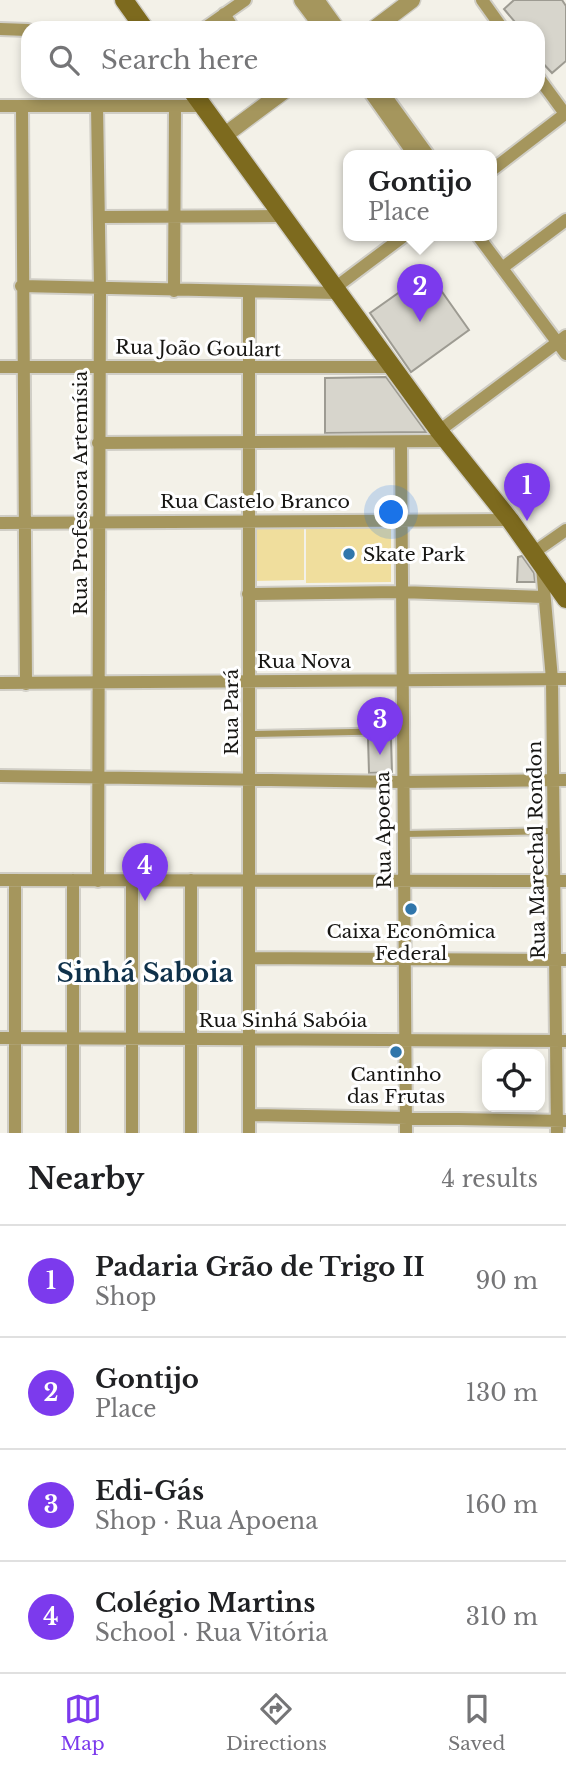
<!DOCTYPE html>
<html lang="en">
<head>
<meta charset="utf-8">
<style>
  body { margin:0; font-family:"Libre Baskerville",serif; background:#f6f6f6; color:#202124 }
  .controls { position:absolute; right:21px; bottom:21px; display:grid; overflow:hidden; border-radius:14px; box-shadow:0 4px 10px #0003 }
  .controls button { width:63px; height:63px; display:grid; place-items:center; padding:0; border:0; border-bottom:2px solid #e0e0e0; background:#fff; color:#202124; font:35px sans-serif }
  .you { position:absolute; left:392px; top:513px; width:24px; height:24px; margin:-18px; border:5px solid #fff; border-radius:50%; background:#1a73e8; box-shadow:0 0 0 10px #1a73e833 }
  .badge { display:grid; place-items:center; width:46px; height:46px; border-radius:50%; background:#7c3aed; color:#fff; font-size:23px; font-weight:700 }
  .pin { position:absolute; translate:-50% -58px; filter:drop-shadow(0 2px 4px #0008) }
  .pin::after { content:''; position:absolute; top:37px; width:24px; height:21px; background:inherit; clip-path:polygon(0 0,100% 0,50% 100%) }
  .popup { position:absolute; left:343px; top:150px; width:154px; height:91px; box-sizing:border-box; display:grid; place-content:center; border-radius:14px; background:#fff; filter:drop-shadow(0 2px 5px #0005); font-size:23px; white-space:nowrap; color:#757577 }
  .popup b { font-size:26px; color:#202124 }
  .popup::after { content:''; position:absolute; left:50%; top:100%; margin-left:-14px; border:14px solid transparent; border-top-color:#fff }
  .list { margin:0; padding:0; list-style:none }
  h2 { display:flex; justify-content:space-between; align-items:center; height:91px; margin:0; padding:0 28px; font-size:30px }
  h2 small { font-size:23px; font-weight:400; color:#757577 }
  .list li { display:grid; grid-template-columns:46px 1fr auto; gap:21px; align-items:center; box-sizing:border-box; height:112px; padding:0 28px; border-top:2px solid #e0e0e0 }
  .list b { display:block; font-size:26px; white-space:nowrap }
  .list p { margin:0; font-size:23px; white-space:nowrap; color:#757577 }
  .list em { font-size:23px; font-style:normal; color:#757577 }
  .icon { flex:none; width:38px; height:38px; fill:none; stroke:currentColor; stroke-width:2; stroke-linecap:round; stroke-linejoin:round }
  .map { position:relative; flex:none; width:566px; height:1133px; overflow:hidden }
  .search { position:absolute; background:#fff; box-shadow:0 4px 10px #0003; left:21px; right:21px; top:21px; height:77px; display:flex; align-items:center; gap:18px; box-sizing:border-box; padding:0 24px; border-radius:21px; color:#757577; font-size:26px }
  .sheet { height:539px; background:#fff }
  nav { display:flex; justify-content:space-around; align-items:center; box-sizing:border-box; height:98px; border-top:2px solid #e0e0e0; background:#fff; font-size:19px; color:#757577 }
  nav a { display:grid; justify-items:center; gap:4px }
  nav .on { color:#7c3aed }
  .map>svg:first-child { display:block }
  .green { fill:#f0de9d }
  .building { fill:#d7d5cc; stroke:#9d9b92; stroke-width:2 }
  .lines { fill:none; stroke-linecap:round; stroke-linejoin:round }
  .service-casing { stroke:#d0cec6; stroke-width:10 }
  .minor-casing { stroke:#d0cec6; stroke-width:16 }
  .tertiary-casing { stroke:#d0cec6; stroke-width:19 }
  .secondary-casing { stroke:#d0cec6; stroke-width:21 }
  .service { stroke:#a5965d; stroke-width:6 }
  .minor { stroke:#a5965d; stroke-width:12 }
  .tertiary { stroke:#a5965d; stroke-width:16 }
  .secondary { stroke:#7d6a1e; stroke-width:18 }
  .poi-dot { fill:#3076ab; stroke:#fff; stroke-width:2.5 }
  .labels { text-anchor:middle; stroke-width:6; stroke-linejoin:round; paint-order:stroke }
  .street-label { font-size:19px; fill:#171613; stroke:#fff }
  .poi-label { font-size:19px; fill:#171613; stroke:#fff }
  .district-label { font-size:26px; font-weight:bold; fill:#0f314a; stroke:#fff }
</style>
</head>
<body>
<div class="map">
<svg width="566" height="1133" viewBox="0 0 566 1133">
  <rect width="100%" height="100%" fill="#f3f1e8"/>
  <!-- green -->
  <path class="green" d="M391,526v56l-85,1v-56z
    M251,529h53v51l-53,1z"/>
  <!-- building -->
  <path class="building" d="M514,0h48l4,6v55l-14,12 -14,-15v-30h-18l-16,-19z
    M428,272l41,58 -58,42 -41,-59z
    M386,377l40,55 -101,1v-55z
    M522,556l12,17 1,9h-18l1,-25z
    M368,738h23l1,34 -23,1z"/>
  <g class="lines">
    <defs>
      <path id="service" d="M251,734l150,-3
        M404,834l150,-3"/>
      <path id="minor" d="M482,0l20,28
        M224,14l9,14
        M205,28l40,-28
        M0,29l28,1
        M538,77l28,38
        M369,91l46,65
        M382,91l47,65
        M0,106h202
        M97,106l3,182 -2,593
        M22,107l4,577
        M492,170l73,-56
        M99,217l184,-1
        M478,236l88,118
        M502,268l64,-48
        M21,286l317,7
        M336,287l68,-51
        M174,291l1,-185
        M249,292v841
        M0,367h395
        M439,431l127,-95
        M401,442l5,691
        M98,443l349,-2
        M0,523l510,-3
        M533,553l33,-23
        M542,567l10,112 5,454
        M248,594l152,-2 143,5
        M0,683l566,-4
        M0,776l401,6 165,-2
        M0,880l566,1
        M132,880v253
        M191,880v253
        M249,958l317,2
        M0,1038l566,3
        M249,1115l317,6
        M15,1133v-253
        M73,1133v-253"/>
      <path id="tertiary" d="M302,0l21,28
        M316,0l20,28
        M375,28l37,-28
        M225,135l59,-44"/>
      <path id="secondary" d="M124,0l20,28
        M192,91l247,340 71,89 56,79"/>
    </defs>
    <!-- service casing -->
    <use href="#service" class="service-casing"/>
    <!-- minor casing -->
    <use href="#minor" class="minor-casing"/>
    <!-- tertiary casing -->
    <use href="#tertiary" class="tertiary-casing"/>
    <!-- secondary casing -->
    <use href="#secondary" class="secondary-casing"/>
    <!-- service -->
    <use href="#service" class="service"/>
    <!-- minor -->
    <use href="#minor" class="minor"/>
    <!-- tertiary -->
    <use href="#tertiary" class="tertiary"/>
    <!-- secondary -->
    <use href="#secondary" class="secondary"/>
  </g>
  <!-- markers -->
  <g class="poi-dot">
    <circle cx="349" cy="554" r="7"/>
    <circle cx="411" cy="909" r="7"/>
    <circle cx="396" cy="1052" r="7"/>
  </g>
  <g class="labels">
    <!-- street labels -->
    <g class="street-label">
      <text transform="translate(198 348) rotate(1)" y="7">Rua João Goulart</text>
      <text transform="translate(80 493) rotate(-90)" y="7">Rua Professora Artemísia</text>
      <text x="255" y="508">Rua Castelo Branco</text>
      <text x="304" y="668">Rua Nova</text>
      <text transform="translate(231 712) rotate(-90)" y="7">Rua Pará</text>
      <text transform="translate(383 830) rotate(-91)" y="7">Rua Apoena</text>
      <text transform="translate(536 850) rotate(-91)" y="7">Rua Marechal Rondon</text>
      <text x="283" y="1027">Rua Sinhá Sabóia</text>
    </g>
    <!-- poi labels -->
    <g class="poi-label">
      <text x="363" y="561" text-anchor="start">Skate Park</text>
      <text x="411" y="938">Caixa Econômica<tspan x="411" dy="22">Federal</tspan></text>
      <text x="396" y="1081">Cantinho<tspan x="396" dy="22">das Frutas</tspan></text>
    </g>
    <!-- district labels -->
    <g class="district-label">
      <text x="145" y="982">Sinhá Saboia</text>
    </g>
  </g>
</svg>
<div class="controls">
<button><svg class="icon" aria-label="locate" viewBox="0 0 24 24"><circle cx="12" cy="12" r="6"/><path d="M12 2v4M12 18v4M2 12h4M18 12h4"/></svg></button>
</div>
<div class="you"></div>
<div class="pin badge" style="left:527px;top:521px">1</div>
<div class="pin badge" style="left:420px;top:322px">2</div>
<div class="popup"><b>Gontijo</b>Place</div>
<div class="pin badge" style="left:380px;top:755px">3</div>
<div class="pin badge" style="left:145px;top:901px">4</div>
<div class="search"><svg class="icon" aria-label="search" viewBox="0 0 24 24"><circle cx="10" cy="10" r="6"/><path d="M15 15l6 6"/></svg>Search here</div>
</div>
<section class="sheet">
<h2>Nearby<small>4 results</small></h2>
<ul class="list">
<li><span class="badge">1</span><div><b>Padaria Grão de Trigo II</b><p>Shop</p></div><em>90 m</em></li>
<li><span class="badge">2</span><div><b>Gontijo</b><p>Place</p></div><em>130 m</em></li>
<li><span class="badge">3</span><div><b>Edi-Gás</b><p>Shop · Rua Apoena</p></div><em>160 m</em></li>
<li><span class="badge">4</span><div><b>Colégio Martins</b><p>School · Rua Vitória</p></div><em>310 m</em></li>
</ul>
</section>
<nav>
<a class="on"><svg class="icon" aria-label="map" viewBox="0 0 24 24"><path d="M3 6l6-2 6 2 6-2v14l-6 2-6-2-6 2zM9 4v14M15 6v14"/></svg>Map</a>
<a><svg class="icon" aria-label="directions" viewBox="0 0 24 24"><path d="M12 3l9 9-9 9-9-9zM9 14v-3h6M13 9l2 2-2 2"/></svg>Directions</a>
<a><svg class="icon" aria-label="saved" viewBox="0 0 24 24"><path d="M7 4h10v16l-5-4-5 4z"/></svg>Saved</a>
</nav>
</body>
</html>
